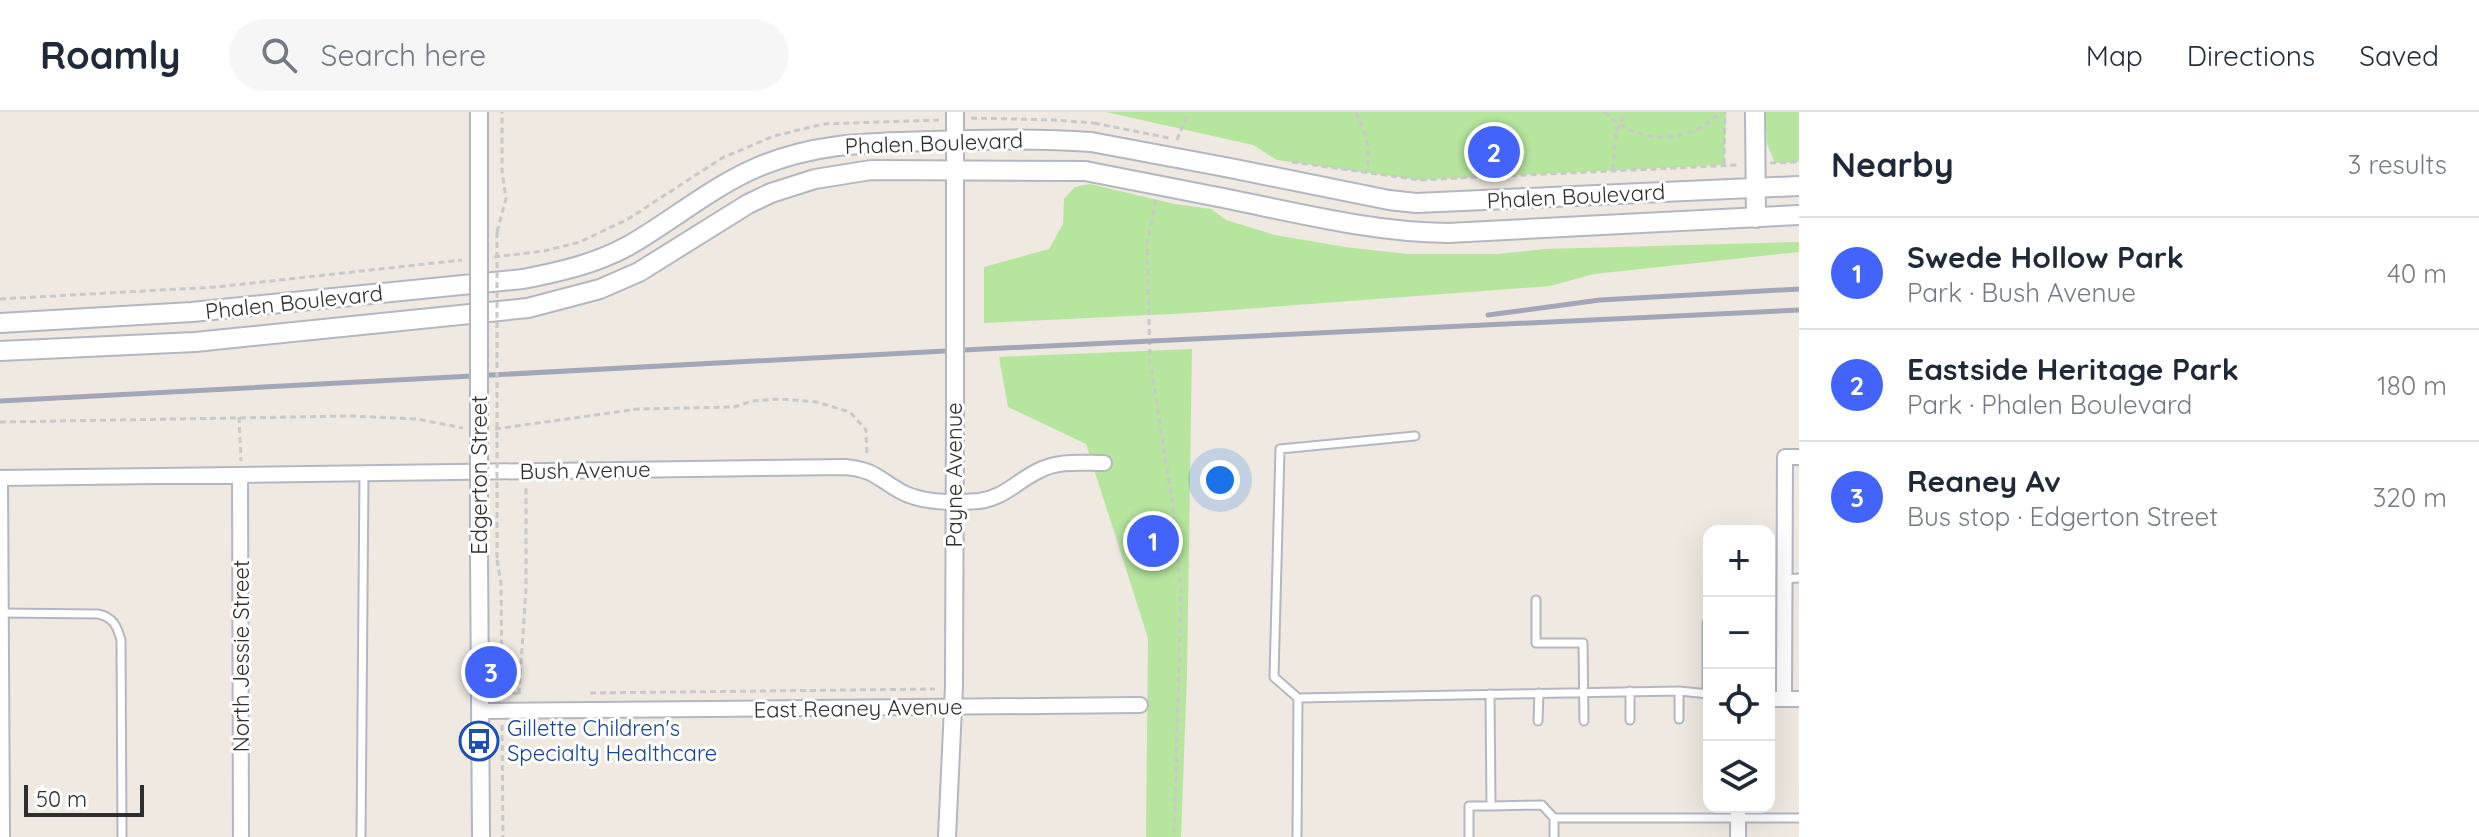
<!DOCTYPE html>
<html lang="en">
<head>
<meta charset="utf-8">
<style>
  body { margin:0; font-family:Quicksand,sans-serif; background:#f6f6f7; color:#1f2937 }
  .controls { position:absolute; right:24px; bottom:24px; display:grid; overflow:hidden; border-radius:16px; box-shadow:0 8px 32px #0002 }
  .controls button { width:72px; height:72px; display:grid; place-items:center; padding:0; border:0; border-bottom:2px solid #e0e1e3; background:#fff; color:#1f2937; font:40px sans-serif }
  .scale { position:absolute; left:24px; bottom:20px; width:120px; box-sizing:border-box; padding-left:8px; border:4px solid #2e2e2e; border-top:0; font-size:22px; line-height:28px; white-space:nowrap; color:#2e2e2e; -webkit-text-stroke:6px #fff; paint-order:stroke }
  .you { position:absolute; left:1220px; top:368px; width:28px; height:28px; margin:-20px; border:6px solid #fff; border-radius:50%; background:#1a73e8; box-shadow:0 0 0 12px #1a73e833 }
  .badge { display:grid; place-items:center; width:52px; height:52px; border-radius:50%; background:#4264fb; color:#fff; font-size:26px; font-weight:700 }
  .pin { position:absolute; translate:-50% -50%; border:4px solid #fff; box-shadow:0 2px 8px #0006 }
  .list { margin:0; padding:0; list-style:none }
  h2 { display:flex; justify-content:space-between; align-items:center; height:104px; margin:0; padding:0 32px; font-size:34px }
  h2 small { font-size:26px; font-weight:400; color:#747a83 }
  .list li { display:grid; grid-template-columns:52px 1fr auto; gap:24px; align-items:center; box-sizing:border-box; height:112px; padding:0 32px; border-top:2px solid #e0e1e3 }
  .list b { display:block; font-size:30px; white-space:nowrap }
  .list p { margin:0; font-size:26px; white-space:nowrap; color:#747a83 }
  .list em { font-size:26px; font-style:normal; color:#747a83 }
  .icon { flex:none; width:44px; height:44px; fill:none; stroke:currentColor; stroke-width:2; stroke-linecap:round; stroke-linejoin:round }
  .map { position:relative; flex:none; width:1799px; height:725px; overflow:hidden }
  header { display:flex; align-items:center; gap:48px; box-sizing:border-box; height:112px; padding:0 40px; background:#fff; border-bottom:2px solid #e0e1e3 }
  header strong { font-size:38px }
  nav { display:flex; gap:44px; margin-inline-start:auto; font-size:28px }
  .search { width:560px; height:72px; background:#f6f6f7; display:flex; align-items:center; gap:20px; box-sizing:border-box; padding:0 28px; border-radius:44px; color:#747a83; font-size:30px }
  main { display:flex }
  aside { flex:1; background:#fff }
  .map>svg:first-child { display:block }
  .green { fill:#b6e59e }
  .lines { fill:none; stroke-linecap:round; stroke-linejoin:round }
  .service-casing { stroke:#b4b7c1; stroke-width:11 }
  .minor-casing { stroke:#b4b7c1; stroke-width:18 }
  .tertiary-casing { stroke:#b4b7c1; stroke-width:20 }
  .secondary-casing { stroke:#b4b7c1; stroke-width:22 }
  .path { stroke:#c9c9c9; stroke-width:3; stroke-dasharray:6 4; stroke-linecap:butt }
  .service { stroke:#fff; stroke-width:7 }
  .minor { stroke:#fff; stroke-width:14 }
  .tertiary { stroke:#fff; stroke-width:16 }
  .secondary { stroke:#fff; stroke-width:18 }
  .rail { stroke:#a3a6b8; stroke-width:5 }
  .tertiary-bridge-casing { stroke:#b4b7c1; stroke-width:20; stroke-linecap:butt }
  .secondary-bridge-casing { stroke:#b4b7c1; stroke-width:22; stroke-linecap:butt }
  .path-bridge { stroke:#c9c9c9; stroke-width:3; stroke-dasharray:6 4; stroke-linecap:butt }
  .tertiary-bridge { stroke:#fff; stroke-width:16 }
  .secondary-bridge { stroke:#fff; stroke-width:18 }
  .labels { text-anchor:middle; stroke-width:6; stroke-linejoin:round; paint-order:stroke }
  .street-label { font-size:22px; fill:#2e2e2e; stroke:#fff }
  .transit-label { font-size:22px; fill:#164399; stroke:#fff; text-anchor:start }
</style>
</head>
<body>
<header>
<strong>Roamly</strong>
<div class="search"><svg class="icon" aria-label="search" viewBox="0 0 24 24"><circle cx="10" cy="10" r="6"/><path d="M15 15l6 6"/></svg>Search here</div>
<nav><a>Map</a><a>Directions</a><a>Saved</a></nav>
</header>
<main>
<div class="map">
<svg width="1799" height="725" viewBox="0 0 1799 725">
  <rect width="100%" height="100%" fill="#efe9e1"/>
  <!-- green -->
  <path class="green" d="M1106,0h620l-2,53 -304,15 -143,-20 -24,-15z
    M1765,0h34v50l-24,1 -8,-19z
    M1090,72l85,20 36,5 15,11 49,15 70,12 63,7h90l48,-5 253,-7v10l-205,22 -44,12 -359,27 -207,10v-56l65,-18 14,-25 1,-25 11,-12z
    M1192,237l-5,325 -6,163h-35l2,-199 -62,-194 -78,-37 -9,-50z"/>
  <g class="lines">
    <defs>
      <path id="service" d="M1785,467l14,-1
        M1536,488v43h47l1,78
        M2,501l96,1c15,3 19,12 23,26l1,197
        M1707,511v71
        M1630,579v29
        M1679,579v28
        M1298,586l-24,-21 6,-228 135,-13
        M1538,609l1,-28
        M1491,694l51,-1 12,13
        M361,725l3,-363
        M1297,725l1,-139 381,-7 30,3
        M1469,725v-31h22l-1,-112
        M1554,725v-19h245"/>
      <path id="minor" d="M240,363l1,362
        M0,366l845,-11c30,3 32,11 55,24 21,12 55,12 79,10 25,-3 38,-20 59,-30 20,-11 44,-8 66,-8
        M0,366l2,359
        M1769,587h30
        M1784,587l1,-242h14
        M481,599l659,-6
        M1738,695v30"/>
      <path id="tertiary" d="M479,0v122
        M955,156v-156
        M479,443l2,282
        M947,725l7,-151 1,-276"/>
      <path id="secondary" d="M1755,0l1,106
        M1225,55l164,33 27,3 383,-17
        M1218,85c76,15 152,35 230,36l351,-18
        M0,211l192,-11 331,-33c36,-7 72,-15 105,-33 44,-25 83,-59 130,-79 59,-25 112,-24 174,-26 53,-2 106,-3 159,1
        M0,239l195,-9 333,-34 72,-19 39,-17 109,-68 23,-11 44,-14 56,-9 214,1"/>
    </defs>
    <!-- service casing -->
    <use href="#service" class="service-casing"/>
    <!-- minor casing -->
    <use href="#minor" class="minor-casing"/>
    <!-- tertiary casing -->
    <use href="#tertiary" class="tertiary-casing"/>
    <!-- secondary casing -->
    <use href="#secondary" class="secondary-casing"/>
    <!-- path -->
    <path class="path" d="M1356,0c9,22 16,36 10,60
      M1604,0c34,33 83,34 117,0
      M971,6l84,2 39,3
      M1177,28l11,-28
      M1292,50l128,18 319,-15
      M1770,51l29,-1
      M1724,52l1,-52
      M1613,58l3,-38 9,-20
      M1156,88l-9,43 3,118 22,140 9,90 -7,246
      M497,120l9,-33 -4,-28v-59
      M494,145l50,-6 36,-9 48,-23 94,-61 52,-22 49,-12 116,-4
      M0,187l216,-12 246,-27
      M239,305l2,44
      M0,310l351,-6 66,3 46,9
      M495,317l143,-20 96,-2 18,-6 29,-2 35,3 34,10 16,18 1,25
      M497,448l4,23 1,110
      M502,579l16,3
      M590,581l345,-4
      M519,582l7,-105v-103
      M502,613l1,112"/>
    <!-- service -->
    <use href="#service" class="service"/>
    <!-- minor -->
    <use href="#minor" class="minor"/>
    <!-- tertiary -->
    <use href="#tertiary" class="tertiary"/>
    <!-- secondary -->
    <use href="#secondary" class="secondary"/>
    <!-- rail -->
    <path class="rail" d="M1488,203l112,-15 199,-11
      M0,289l983,-52 816,-39"/>
    <defs>
      <path id="tertiary-bridge" d="M955,298v-142
        M479,443v-321"/>
      <path id="secondary-bridge" d="M1091,30l134,25
        M1085,59l133,26"/>
    </defs>
    <!-- tertiary-bridge casing -->
    <use href="#tertiary-bridge" class="tertiary-bridge-casing"/>
    <!-- secondary-bridge casing -->
    <use href="#secondary-bridge" class="secondary-bridge-casing"/>
    <!-- path-bridge -->
    <path class="path-bridge" d="M1094,11l75,15
      M497,120v328"/>
    <!-- tertiary-bridge -->
    <use href="#tertiary-bridge" class="tertiary-bridge"/>
    <!-- secondary-bridge -->
    <use href="#secondary-bridge" class="secondary-bridge"/>
  </g>
  <!-- icons -->
  <defs>
    <symbol id="bus-ring" viewBox="-11 -11 22 22"><circle r="9.5" fill="#fff" stroke="#1a4fb4" stroke-width="1.5"/><path d="M-5-6H5V4H4V6H2V4H-2V6H-4V4H-5ZM-3.5-4V0h7V-4ZM-3.5 1.2v1.5H-2V1.2ZM2 1.2v1.5H3.5V1.2Z" fill="#1a4fb4"/></symbol>
  </defs>
  <g fill-rule="evenodd">
    <use href="#bus-ring" x="457" y="607" width="44" height="44"/>
  </g>
  <g class="labels">
    <!-- street labels -->
    <g class="street-label">
      <text transform="translate(934 31) rotate(-2)" y="8">Phalen Boulevard</text>
      <text transform="translate(1576 84) rotate(-3)" y="8">Phalen Boulevard</text>
      <text transform="translate(294 190) rotate(-6)" y="8">Phalen Boulevard</text>
      <text transform="translate(585 358) rotate(-1)" y="8">Bush Avenue</text>
      <text transform="translate(479 363) rotate(-90)" y="8">Edgerton Street</text>
      <text transform="translate(954 363) rotate(-90)" y="8">Payne Avenue</text>
      <text transform="translate(241 544) rotate(-90)" y="8">North Jessie Street</text>
      <text transform="translate(858 596) rotate(-1)" y="8">East Reaney Avenue</text>
    </g>
    <!-- transit labels -->
    <g class="transit-label">
      <text x="507" y="624">Gillette Children's<tspan x="507" dy="25">Specialty Healthcare</tspan></text>
    </g>
  </g>
</svg>
<div class="controls">
<button>+</button>
<button>−</button>
<button><svg class="icon" aria-label="locate" viewBox="0 0 24 24"><circle cx="12" cy="12" r="6"/><path d="M12 2v4M12 18v4M2 12h4M18 12h4"/></svg></button>
<button><svg class="icon" aria-label="layers" viewBox="0 0 24 24"><path d="M12 4l9 5-9 5-9-5zM3 14l9 5 9-5"/></svg></button>
</div>
<div class="scale">50 m</div>
<div class="you"></div>
<div class="pin badge" style="left:1153px;top:429px">1</div>
<div class="pin badge" style="left:1494px;top:40px">2</div>
<div class="pin badge" style="left:491px;top:560px">3</div>
</div>
<aside>
<h2>Nearby<small>3 results</small></h2>
<ul class="list">
<li><span class="badge">1</span><div><b>Swede Hollow Park</b><p>Park · Bush Avenue</p></div><em>40 m</em></li>
<li><span class="badge">2</span><div><b>Eastside Heritage Park</b><p>Park · Phalen Boulevard</p></div><em>180 m</em></li>
<li><span class="badge">3</span><div><b>Reaney Av</b><p>Bus stop · Edgerton Street</p></div><em>320 m</em></li>
</ul>
</aside>
</main>
</body>
</html>
